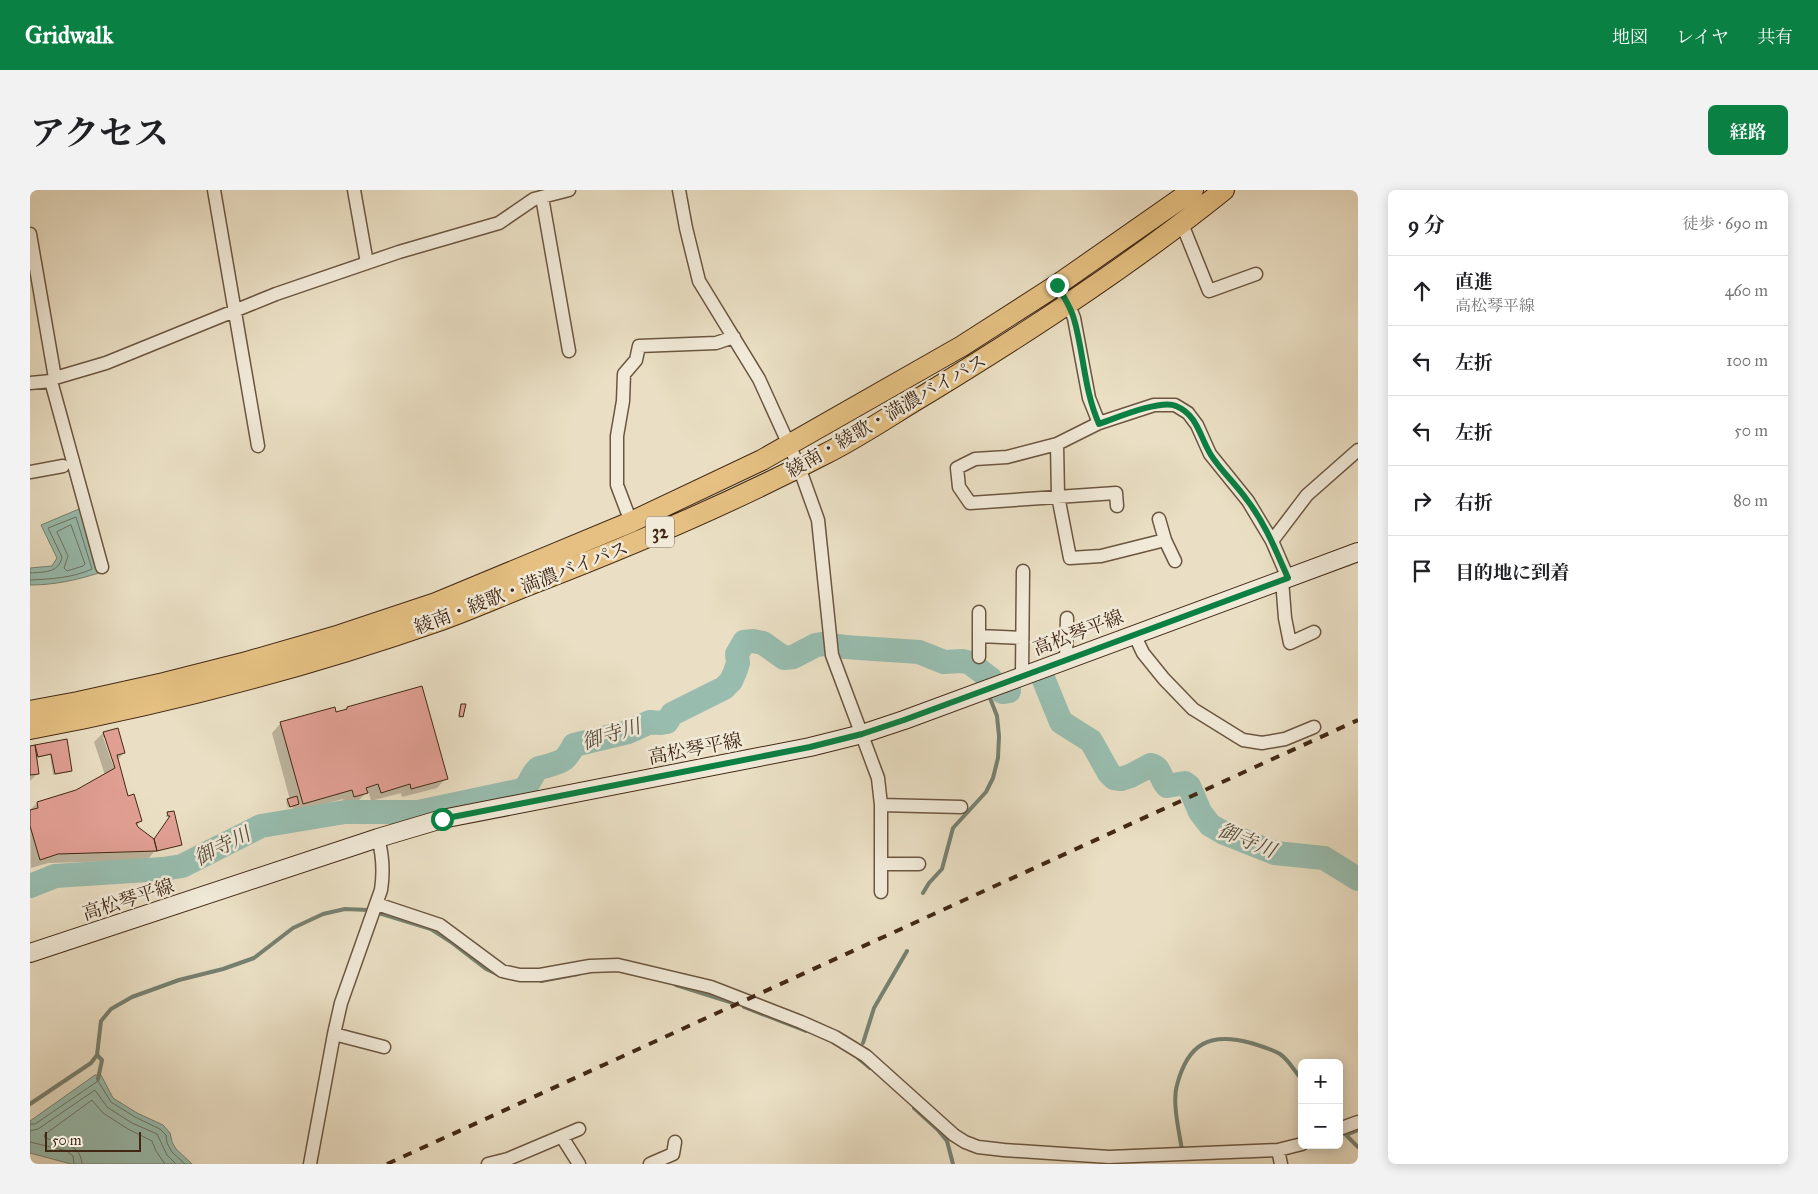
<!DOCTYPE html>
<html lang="ja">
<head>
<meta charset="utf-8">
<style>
  body { margin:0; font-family:"IM FELL Great Primer","Noto Serif JP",serif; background:#f2f2f2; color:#202124 }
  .controls { position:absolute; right:15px; bottom:15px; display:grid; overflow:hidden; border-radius:8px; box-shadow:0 2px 12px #0003 }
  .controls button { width:45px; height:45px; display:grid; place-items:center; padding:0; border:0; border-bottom:1px solid #e0e0e0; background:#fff; color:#202124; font:25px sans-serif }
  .scale { position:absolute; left:15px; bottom:12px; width:96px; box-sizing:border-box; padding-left:5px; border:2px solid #422814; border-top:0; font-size:14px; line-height:18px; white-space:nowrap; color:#422814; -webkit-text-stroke:4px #f1ead9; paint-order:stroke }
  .stop { position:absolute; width:15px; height:15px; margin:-11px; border:4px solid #0b8043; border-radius:50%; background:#fff }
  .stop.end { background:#0b8043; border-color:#fff; box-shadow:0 1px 5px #0008 }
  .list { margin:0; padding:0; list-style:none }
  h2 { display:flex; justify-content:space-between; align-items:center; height:65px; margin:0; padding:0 20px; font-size:21px }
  h2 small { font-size:16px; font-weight:400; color:#757577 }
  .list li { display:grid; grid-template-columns:32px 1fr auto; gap:15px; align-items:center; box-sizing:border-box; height:70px; padding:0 20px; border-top:1px solid #e0e0e0 }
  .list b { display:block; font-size:19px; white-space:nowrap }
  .list p { margin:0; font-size:16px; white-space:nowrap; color:#757577 }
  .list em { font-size:16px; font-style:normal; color:#757577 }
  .icon { flex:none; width:28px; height:28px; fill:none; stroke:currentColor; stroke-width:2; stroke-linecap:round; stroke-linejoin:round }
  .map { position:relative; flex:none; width:1328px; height:974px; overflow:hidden; border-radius:8px }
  header { display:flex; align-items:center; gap:30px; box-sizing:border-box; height:70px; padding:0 25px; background:#0b8043; color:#fff }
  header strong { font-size:24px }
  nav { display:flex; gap:28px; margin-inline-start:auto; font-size:18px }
  .intro { display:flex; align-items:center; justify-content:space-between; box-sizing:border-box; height:120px; padding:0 30px }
  h1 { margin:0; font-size:35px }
  .button { padding:12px 22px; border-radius:8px; background:#0b8043; color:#fff; font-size:18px; font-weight:700 }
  main { display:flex; gap:30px; padding:0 30px }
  aside { flex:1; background:#fff; border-radius:8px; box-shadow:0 2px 12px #0003 }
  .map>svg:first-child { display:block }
  .water { fill:#98bdaf; stroke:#768171 }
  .shadow { fill:#0003; fill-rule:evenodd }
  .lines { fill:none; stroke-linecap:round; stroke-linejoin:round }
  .shore { stroke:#6d7262; stroke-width:1 }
  .stream { stroke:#768171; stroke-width:4 }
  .river { stroke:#98bdaf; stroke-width:24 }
  .building { fill:#e2a095; stroke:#422814 }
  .minor-casing { stroke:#6c5640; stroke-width:15 }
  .secondary-casing { stroke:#422814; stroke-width:20 }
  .trunk-casing { stroke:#422814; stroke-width:22 }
  .minor { stroke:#f1ead9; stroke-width:12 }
  .secondary { stroke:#f1ead9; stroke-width:18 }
  .trunk { stroke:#e5c082; stroke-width:20 }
  .rail { stroke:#422814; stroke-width:4; stroke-dasharray:9 9; stroke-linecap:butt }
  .route { stroke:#0b8043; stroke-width:6 }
  .labels { text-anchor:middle; stroke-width:5; stroke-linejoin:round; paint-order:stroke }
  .shield { fill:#f1ead9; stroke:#76624f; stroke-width:1 }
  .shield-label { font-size:18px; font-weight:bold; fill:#422814 }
  .street-label { font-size:19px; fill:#422814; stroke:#f1ead9 }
  .water-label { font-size:20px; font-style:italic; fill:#584d3b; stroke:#f1ead9 }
</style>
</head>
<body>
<header>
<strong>Gridwalk</strong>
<nav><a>地図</a><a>レイヤ</a><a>共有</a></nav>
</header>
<div class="intro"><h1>アクセス</h1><a class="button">経路</a></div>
<main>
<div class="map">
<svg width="1328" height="974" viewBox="0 0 1328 974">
  <rect width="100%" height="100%" fill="#eadfc4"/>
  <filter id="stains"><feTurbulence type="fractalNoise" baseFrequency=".004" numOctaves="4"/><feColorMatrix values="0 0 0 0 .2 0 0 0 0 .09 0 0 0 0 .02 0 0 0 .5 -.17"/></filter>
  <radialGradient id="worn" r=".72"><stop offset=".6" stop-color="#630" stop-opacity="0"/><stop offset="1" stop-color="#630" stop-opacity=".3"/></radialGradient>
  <!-- water -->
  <path class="water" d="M49,319l20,64c-23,7 -44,12 -69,12v-17l22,-2 5,-8 -16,-33z
    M65,885h6l12,23 24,15 26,12 7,8 2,9 4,7 16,15h-121l-41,-11v-32z"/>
  <!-- shadow -->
  <path class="shadow" d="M432,515v11l-2,2h-2z
    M317,518l99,70 -9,10 -35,9 -1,-4 -30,8 -2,-8 -4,1 -8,8 -12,3 -2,-6 -49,13 -2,-6 -4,2 -2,-6 4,-2 -18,-67 9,-10 55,-10 8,-2z
    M73,543l21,20 -7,7 11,37 13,24 -5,5 18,14 17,-24 -5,1v-2l7,-3 8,33 -27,7 -7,8 -99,3 -17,5 -1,-58 7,-7 40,-11 28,-17 -11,-33zM73,547h3l9,27 -2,1z
    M36,551l5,29 -2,2 -16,3 -3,-20 -15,3 2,16 -7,7v-34l4,1 2,-2z"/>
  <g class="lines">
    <!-- shore -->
    <path class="shore" d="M41,335l14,39 -2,2 -16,5 -3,-3 4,-12 -11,-24z
      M0,383c14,-1 29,0 32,-16l-14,-29 28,-11 16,52c-20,9 -41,10 -62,11
      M0,934h5l63,-43 13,21 24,15 25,12 6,6 1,8 5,9 13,12
      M0,941l8,-2 57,-39 12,17 25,16 25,11 10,21 9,9
      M0,952l37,9 6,5 1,8
      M52,974c-1,-20 -21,-22 -37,-26l-1,-3 48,-35 11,13 25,16 24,12 4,10 9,13"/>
    <!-- stream -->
    <path class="stream" d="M893,703l6,-10 13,-14 11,-41 33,-36 7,-14 5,-20 1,-22 -2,-20 -7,-18 13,-5
      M511,791l37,-7
      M646,795l57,18
      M714,817l62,24
      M833,853l11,-35 33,-57
      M67,865l5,5 -4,19
      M828,868l12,10
      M0,914l61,-41 6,-8 4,-34 10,-12 21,-12 47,-17 44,-11 31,-11 39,-30 30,-14 22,-5 24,1 62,19 20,13 35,27 11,5
      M884,918l24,22 9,11 6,23
      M1314,943l14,14
      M1316,945l12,-5
      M1152,960c-3,-19 -10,-48 -5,-65 11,-42 33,-53 74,-42 9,3 21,6 29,11 9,6 15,18 22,26"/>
    <!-- river -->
    <path class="river" d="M1013,488l18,44 30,19 18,32 5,5 7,1 9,-3 21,-11c10,2 9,14 16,21l18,-3 4,3 11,26 10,13 12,7 53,21 49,5 34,21
      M972,502l7,-1
      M0,696l25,-10 108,-7 19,-3 79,-40 84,-14h73l104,-22c9,-5 9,-17 17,-22 1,0 8,-2 8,-2 17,-5 19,-6 27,-21l54,-13 22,-10 11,1 6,-1 5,-8 52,-26 7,-7 4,-9 3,-9 -1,-9 7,-12 9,-1 10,2 21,15 9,-1 23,-12 7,-1 22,3 74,5 25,10 19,-1 7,2 21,16"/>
  </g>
  <!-- building -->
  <path class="building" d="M392,496l26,93 -37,10 -1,-5 -29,9 -3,-9 -12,4 2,5 -14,4 -2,-7 -49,14 -23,-82 55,-15 1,5 11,-3v-2z
    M431,514h5l-3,13 -4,-1z
    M88,538l7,25 -8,2 11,41 6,-2 8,27 -6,2 2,4 16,12 3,12 -99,3 -18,6 -10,-34v-16l8,-2 -1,-6 39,-12 39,-22 -12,-36z
    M37,549l5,32 -17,3 -4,-20 -13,3 -3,-12z
    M5,555l4,29 -9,1v-29z
    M267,606l2,8 -9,3 -3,-8z
    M144,621l8,34 -25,6 -3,-12 16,-23h-2l-1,-4z"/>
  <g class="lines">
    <defs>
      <path id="minor" d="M184,0l44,256
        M324,0l13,73
        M649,0l7,38 13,53 60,98 40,88 19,53 14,135 46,123 3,27v87
        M512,7l27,154
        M1152,34l27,67 47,-17
        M0,44l25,144
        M1027,95l11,18 6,15 15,80 10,25
        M21,191l51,186
        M0,193l21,-2 4,-3 51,-15 170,-69 123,-42 100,-29 35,-24 35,-9
        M1027,254l1,52 12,62 31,-2 64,-16
        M0,282l33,-6
        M1087,316l-1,-13 -146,10 -11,-16 -2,-19 18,-9 32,-2 50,-13 42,-21 55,-18h21l13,8 9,12 13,29 38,47 24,40 16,37
        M1129,329l6,21 10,21
        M601,332l-14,-37v-49l6,-35 1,-27 12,-14 3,-14 77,-3 18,-6
        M1242,351l35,-46 51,-45
        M1252,390l3,38 5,25 24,-11
        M1104,444l9,19 21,26 29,30 50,31 19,3 23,-4 29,-12
        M949,446l43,2
        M949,467v-45
        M1036,470l1,-42
        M992,486l1,-105
        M851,615l80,2
        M851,674h38
        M347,714l63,21 62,46 18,4h20l50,-9 28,-1 93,22 90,35 34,15 31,19 88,79 11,7 13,5 26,3 105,7 169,-7 24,-6
        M304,844l50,13
        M1309,939l19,-7
        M532,947l17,27
        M1248,960l3,14
        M280,974l24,-130 7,-31 40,-113c3,-19 2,-34 -3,-52
        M458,974l20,-5 71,-30
        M620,974l23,-10 2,-12"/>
      <path id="secondary" d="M0,763l348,-115 64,-19 368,-72 52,-13 42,-14 454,-168"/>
      <path id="trunk" d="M0,521l48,-9 86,-19 79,-20 97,-28 96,-32 195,-81 131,-62 200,-114 95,-61 136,-95
        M0,539c139,-26 277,-62 411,-109 31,-11 62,-25 93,-37 99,-38 197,-80 291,-129 36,-18 69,-41 103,-61 102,-62 203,-128 296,-203"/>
    </defs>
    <!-- minor casing -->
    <use href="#minor" class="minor-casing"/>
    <!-- secondary casing -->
    <use href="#secondary" class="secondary-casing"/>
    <!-- trunk casing -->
    <use href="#trunk" class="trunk-casing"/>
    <!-- minor -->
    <use href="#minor" class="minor"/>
    <!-- secondary -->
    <use href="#secondary" class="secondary"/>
    <!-- trunk -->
    <use href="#trunk" class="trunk"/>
    <!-- rail -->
    <path class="rail" d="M357,974l971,-444"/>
  </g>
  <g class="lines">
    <!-- route -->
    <path class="route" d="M412,629l368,-72 52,-13 42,-14 384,-142c-12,-27 -23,-55 -41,-78 -11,-16 -26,-29 -36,-45 -11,-17 -13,-40 -35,-49 -15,-7 -60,12 -77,18 -15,-34 -15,-70 -25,-105 -3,-12 -11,-23 -17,-34"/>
  </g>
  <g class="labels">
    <!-- shield labels -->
    <rect class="shield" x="616" y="326.5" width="28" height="31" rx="4"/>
    <g class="shield-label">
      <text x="630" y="348">32</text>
    </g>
    <!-- street labels -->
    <g class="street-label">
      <text transform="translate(856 225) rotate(-30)" y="7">綾南・綾歌・満濃バイパス</text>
      <text transform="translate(491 397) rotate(-21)" y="7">綾南・綾歌・満濃バイパス</text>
      <text transform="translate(1048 442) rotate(-21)" y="7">高松琴平線</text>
      <text transform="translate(665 558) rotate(-11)" y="7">高松琴平線</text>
      <text transform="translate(98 709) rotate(-18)" y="7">高松琴平線</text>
    </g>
    <!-- water labels -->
    <g class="water-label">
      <text transform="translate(581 544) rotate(-17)" y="7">御寺川</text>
      <text transform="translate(1217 650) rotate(22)" y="7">御寺川</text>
      <text transform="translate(192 656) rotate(-27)" y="7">御寺川</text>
    </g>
  </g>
  <rect width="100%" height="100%" filter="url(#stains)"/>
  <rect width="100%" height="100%" fill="url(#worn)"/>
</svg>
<div class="controls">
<button>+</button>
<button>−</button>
</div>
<div class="scale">50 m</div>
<div class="stop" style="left:412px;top:629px"></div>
<div class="stop end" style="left:1027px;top:95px"></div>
</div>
<aside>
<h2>9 分<small>徒歩 · 690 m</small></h2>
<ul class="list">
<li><svg class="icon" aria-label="ahead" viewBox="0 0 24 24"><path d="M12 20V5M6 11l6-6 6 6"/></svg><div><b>直進</b><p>高松琴平線</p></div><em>460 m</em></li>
<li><svg class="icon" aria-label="left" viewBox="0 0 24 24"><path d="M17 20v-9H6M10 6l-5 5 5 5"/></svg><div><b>左折</b></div><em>100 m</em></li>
<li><svg class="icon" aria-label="left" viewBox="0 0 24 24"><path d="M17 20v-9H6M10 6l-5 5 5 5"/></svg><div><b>左折</b></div><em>50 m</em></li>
<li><svg class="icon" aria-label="right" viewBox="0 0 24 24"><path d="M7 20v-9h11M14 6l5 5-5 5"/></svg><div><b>右折</b></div><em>80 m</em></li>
<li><svg class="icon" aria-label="arrive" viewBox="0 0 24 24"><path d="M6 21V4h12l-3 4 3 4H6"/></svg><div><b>目的地に到着</b></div></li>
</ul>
</aside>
</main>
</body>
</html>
